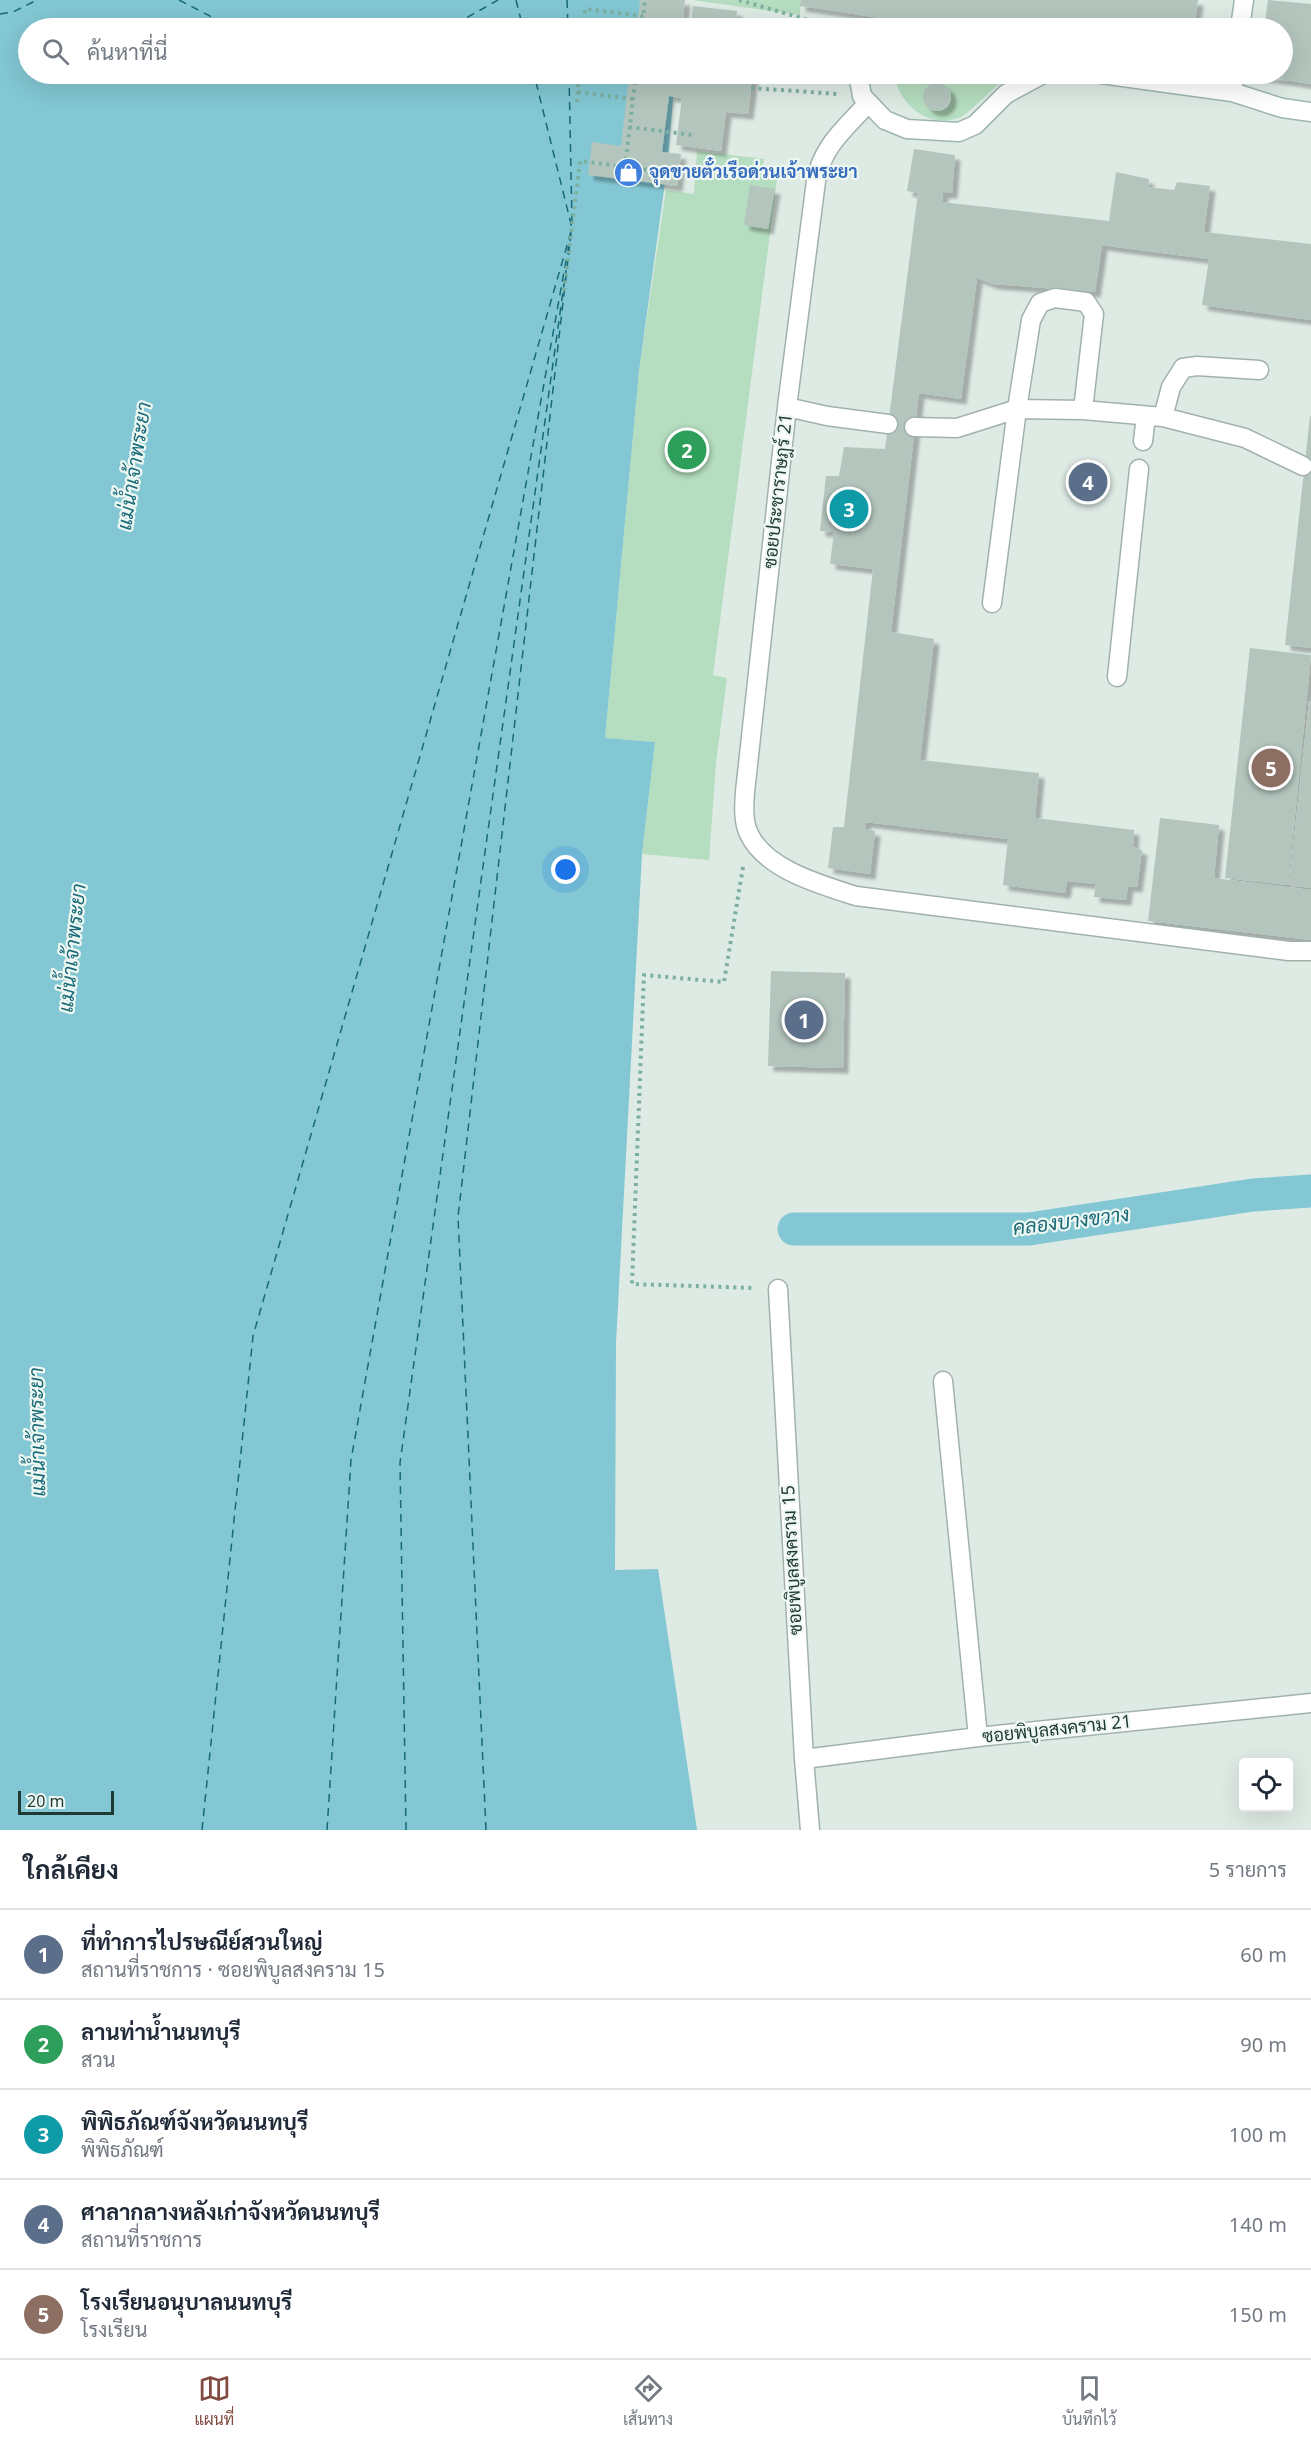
<!DOCTYPE html>
<html lang="th">
<head>
<meta charset="utf-8">
<style>
  body { margin:0; font-family:"Noto Sans",Sarabun,sans-serif; background:#f2f2f3; color:#1f2937 }
  .controls { position:absolute; right:18px; bottom:18px; display:grid; overflow:hidden; border-radius:6px; box-shadow:0 6px 24px #0002 }
  .controls button { width:54px; height:54px; display:grid; place-items:center; padding:0; border:0; border-bottom:2px solid #e0e1e3; background:#fff; color:#1f2937; font:30px sans-serif }
  .scale { position:absolute; left:18px; bottom:15px; width:96px; box-sizing:border-box; padding-left:6px; border:3px solid #1e3a32; border-top:0; font-size:16px; line-height:21px; white-space:nowrap; color:#1e3a32; -webkit-text-stroke:4px #eef7f2; paint-order:stroke }
  .you { position:absolute; left:566px; top:870px; width:21px; height:21px; margin:-15px; border:4px solid #fff; border-radius:50%; background:#1a73e8; box-shadow:0 0 0 9px #1a73e833 }
  .badge { display:grid; place-items:center; width:39px; height:39px; border-radius:50%; background:#814b41; color:#fff; font-size:20px; font-weight:700 }
  .pin { position:absolute; translate:-50% -50%; border:3px solid #fff; box-shadow:0 2px 6px #0006 }
  .list { margin:0; padding:0; list-style:none }
  h2 { display:flex; justify-content:space-between; align-items:center; height:78px; margin:0; padding:0 24px; font-size:26px }
  h2 small { font-size:20px; font-weight:400; color:#747a83 }
  .list li { display:grid; grid-template-columns:39px 1fr auto; gap:18px; align-items:center; box-sizing:border-box; height:90px; padding:0 24px; border-top:2px solid #e0e1e3 }
  .list b { display:block; font-size:22px; white-space:nowrap }
  .list p { margin:0; font-size:20px; white-space:nowrap; color:#747a83 }
  .list em { font-size:20px; font-style:normal; color:#747a83 }
  .icon { flex:none; width:33px; height:33px; fill:none; stroke:currentColor; stroke-width:2; stroke-linecap:round; stroke-linejoin:round }
  .map { position:relative; flex:none; width:1311px; height:1830px; overflow:hidden }
  .search { position:absolute; background:#fff; box-shadow:0 6px 24px #0002; left:18px; right:18px; top:18px; height:66px; display:flex; align-items:center; gap:15px; box-sizing:border-box; padding:0 21px; border-radius:33px; color:#747a83; font-size:22px }
  .sheet { height:528px; background:#fff }
  nav { display:flex; justify-content:space-around; align-items:center; box-sizing:border-box; height:84px; border-top:2px solid #e0e1e3; background:#fff; font-size:16px; color:#747a83 }
  nav a { display:grid; justify-items:center; gap:3px }
  nav .on { color:#814b41 }
  .map>svg:first-child { display:block }
  .green { fill:#b5ddbf }
  .water { fill:#82c7d3 }
  .lines { fill:none; stroke-linecap:round; stroke-linejoin:round }
  .canal { stroke:#82c7d3; stroke-width:33 }
  .ferry { stroke:#176978; stroke-width:1.5; stroke-dasharray:8 6; stroke-linecap:butt }
  .building { fill:#b3c5bd; filter:url(#shadow) }
  .service-casing { stroke:#a1b2ab; stroke-width:21 }
  .minor-casing { stroke:#a1b2ab; stroke-width:21 }
  .secondary-casing { stroke:#9cb6ad; stroke-width:21 }
  .path { stroke:#7cb09f; stroke-width:4; stroke-dasharray:3 4.5; stroke-linecap:butt }
  .service { stroke:#fff; stroke-width:18 }
  .minor { stroke:#fff; stroke-width:18 }
  .secondary { stroke:#fff; stroke-width:18 }
  .labels { text-anchor:middle; stroke-width:4.5; stroke-linejoin:round; paint-order:stroke }
  .shop-label { font-size:18px; font-weight:bold; fill:#366cbe; stroke:#eef7f2; text-anchor:start }
  .street-label { font-size:18px; fill:#1e3a32; stroke:#eef7f2 }
  .water-label { font-size:20px; font-style:italic; fill:#176978; stroke:#eef7f2 }
</style>
</head>
<body>
<div class="map">
<svg width="1311" height="1830" viewBox="0 0 1311 1830">
  <defs>
    <filter id="shadow"><feDropShadow dx="5.5" dy="5.5" stdDeviation="1.5" flood-color="#0004"/></filter>
  </defs>
  <rect width="100%" height="100%" fill="#deeae4"/>
  <!-- green -->
  <path class="green" d="M692,0h109l-1,15z
    M896,74h114c-9,7 -42,40 -49,43 -19,7 -37,3 -51,-11 -9,-10 -15,-19 -14,-32z
    M697,151l67,8 -1,9 15,3 -65,504 14,3 -11,85 -7,97 -67,-6 13,-112 -50,-4 34,-367 27,-181 28,4z"/>
  <!-- water -->
  <path class="water" d="M0,0h682l-3,28h-651v46h647l-7,87 -29,210 -34,367 50,4 -13,112 -26,489 -1,227 43,-1 39,261h-697z"/>
  <g class="lines">
    <!-- canal -->
    <path class="canal" d="M794,1229h235l224,-34 58,-4"/>
    <!-- ferry -->
    <path class="ferry" d="M179,0l54,28
      M516,0l7,28
      M567,0l1,28
      M0,14l13,-2 24,-12
      M427,28l32,-6 39,-22
      M569,74l3,149
      M202,1830l51,-494 319,-1108 -38,-154
      M327,1830l24,-370 218,-1216
      M406,1830l-6,-367 166,-1193
      M486,1830l-28,-613 113,-984"/>
  </g>
  <!-- building -->
  <path class="building" d="M640,0h45l-3,28h-45z
    M801,0h397l-4,28h-246l-148,-22z
    M1268,0l43,4v80l-57,-9 28,-1v-46h-18z
    M693,6l44,5 -2,17h-45z
    M614,74h139l-5,40 -22,-2 -5,39 -45,-6 6,-47 -13,-2 -7,56 19,2 -4,32 -89,-11 4,-33 29,4 8,-69z
    M923 97a14 14 0 1 1 28 0a14 14 0 1 1-28 0Z
    M914,149l41,6 -3,38h-9l-1,9 167,19 7,-49 33,7 -1,8 26,3 3,-8 33,4 -6,46 107,12v76l-109,-15 7,-46 -86,-11 -21,-3 -7,47 -102,-8 -16,-6 -16,121 -42,-6 -28,239 43,7 -14,121 119,13 -4,45 99,12 -1,17 9,3 -5,37 -9,-1 -2,14 -32,-3 2,-13 -29,-3 -2,12 -62,-8 5,-46 -143,-17 1,7 9,2 -5,43 -42,-6 5,-41h11l29,-258 -43,-5 4,-32 -14,-1 6,-55h13l5,-29 41,2 33,-256 -11,-2z
    M750,185l25,4 -7,40 -24,-4z
    M1310,416h1v232l-26,-3z
    M1250,648l61,7 -23,230 -63,-7z
    M1309,701h2v187l-22,-3z
    M1160,818l59,7 -5,53 97,12v50l-163,-19z
    M771,971l74,2 -2,95 -75,-2z"/>
  <g class="lines">
    <defs>
      <path id="service" d="M868,103c-23,26 -46,43 -52,78l-29,226 -42,385c-1,14 -2,30 4,42 17,36 73,51 107,62l433,55h22
        M787,407l40,9 61,8
        M1163,417l8,-30 12,-19 14,-2 62,4
        M914,427l43,1 60,-19 66,1 80,7 82,21 58,28
        M1143,441l3,-25
        M992,603l25,-194 14,-89 9,-17 15,-5 31,4 8,12 -11,96
        M1117,677l22,-208"/>
      <path id="minor" d="M778,1289l26,470 6,71
        M943,1381l35,356
        M804,1759l174,-22 333,-34"/>
      <path id="secondary" d="M1240,28l4,-28
        M858,74l4,22 23,24 22,9 52,3 16,-7 31,-31 37,-20
        M1101,74l131,18 50,16 29,4
        M1232,92l2,-18"/>
    </defs>
    <!-- service casing -->
    <use href="#service" class="service-casing"/>
    <!-- minor casing -->
    <use href="#minor" class="minor-casing"/>
    <!-- secondary casing -->
    <use href="#secondary" class="secondary-casing"/>
    <!-- path -->
    <path class="path" d="M739,0l97,28
      M583,28l2,-19 58,7
      M642,28l3,-28
      M751,88l87,6
      M578,92l55,7
      M577,102l2,-28
      M629,127l64,8
      M625,167l11,-93
      M564,291l16,-130 84,11
      M743,867l-19,115 -80,-7 -12,309 121,4"/>
    <!-- service -->
    <use href="#service" class="service"/>
    <!-- minor -->
    <use href="#minor" class="minor"/>
    <!-- secondary -->
    <use href="#secondary" class="secondary"/>
  </g>
  <!-- icons -->
  <defs>
    <symbol id="shop-disc" viewBox="-11 -11 22 22"><circle r="9.5" fill="#3f7fe0" stroke="#eef7f2"/><path d="M-5-2.5h2.3a2.7 3.5 0 0 1 5.4 0H5L5.5 6h-11ZM-1.5-2.5h3a1.5 2.3 0 0 0-3 0Z" fill="#fff"/></symbol>
  </defs>
  <g fill-rule="evenodd">
    <use href="#shop-disc" x="612" y="156" width="33" height="33"/>
  </g>
  <g class="labels">
    <!-- shop labels -->
    <g class="shop-label">
      <text x="649" y="178">จุดขายตั๋วเรือด่วนเจ้าพระยา</text>
    </g>
    <!-- street labels -->
    <g class="street-label">
      <text transform="translate(778 491) rotate(-84)" y="6">ซอยประชาราษฎร์ 21</text>
      <text transform="translate(792 1560) rotate(-93)" y="6">ซอยพิบูลสงคราม 15</text>
      <text transform="translate(1057 1729) rotate(-6)" y="6">ซอยพิบูลสงคราม 21</text>
    </g>
    <!-- water labels -->
    <g class="water-label">
      <text transform="translate(134 466) rotate(-81)" y="7">แม่น้ำเจ้าพระยา</text>
      <text transform="translate(72 948) rotate(-84)" y="7">แม่น้ำเจ้าพระยา</text>
      <text transform="translate(1071 1221) rotate(-7)" y="7">คลองบางขวาง</text>
      <text transform="translate(37 1432) rotate(-91)" y="7">แม่น้ำเจ้าพระยา</text>
    </g>
  </g>
</svg>
<div class="controls">
<button><svg class="icon" aria-label="locate" viewBox="0 0 24 24"><circle cx="12" cy="12" r="6"/><path d="M12 2v4M12 18v4M2 12h4M18 12h4"/></svg></button>
</div>
<div class="scale">20 m</div>
<div class="you"></div>
<div class="pin badge" style="left:804px;top:1020px;background:#5c6f8a">1</div>
<div class="pin badge" style="left:687px;top:450px;background:#2e9e5b">2</div>
<div class="pin badge" style="left:849px;top:509px;background:#0f9aa8">3</div>
<div class="pin badge" style="left:1088px;top:482px;background:#5c6f8a">4</div>
<div class="pin badge" style="left:1271px;top:768px;background:#8d6e63">5</div>
<div class="search"><svg class="icon" aria-label="search" viewBox="0 0 24 24"><circle cx="10" cy="10" r="6"/><path d="M15 15l6 6"/></svg>ค้นหาที่นี่</div>
</div>
<section class="sheet">
<h2>ใกล้เคียง<small>5 รายการ</small></h2>
<ul class="list">
<li><span class="badge" style="background:#5c6f8a">1</span><div><b>ที่ทำการไปรษณีย์สวนใหญ่</b><p>สถานที่ราชการ · ซอยพิบูลสงคราม 15</p></div><em>60 m</em></li>
<li><span class="badge" style="background:#2e9e5b">2</span><div><b>ลานท่าน้ำนนทบุรี</b><p>สวน</p></div><em>90 m</em></li>
<li><span class="badge" style="background:#0f9aa8">3</span><div><b>พิพิธภัณฑ์จังหวัดนนทบุรี</b><p>พิพิธภัณฑ์</p></div><em>100 m</em></li>
<li><span class="badge" style="background:#5c6f8a">4</span><div><b>ศาลากลางหลังเก่าจังหวัดนนทบุรี</b><p>สถานที่ราชการ</p></div><em>140 m</em></li>
<li><span class="badge" style="background:#8d6e63">5</span><div><b>โรงเรียนอนุบาลนนทบุรี</b><p>โรงเรียน</p></div><em>150 m</em></li>
</ul>
</section>
<nav>
<a class="on"><svg class="icon" aria-label="map" viewBox="0 0 24 24"><path d="M3 6l6-2 6 2 6-2v14l-6 2-6-2-6 2zM9 4v14M15 6v14"/></svg>แผนที่</a>
<a><svg class="icon" aria-label="directions" viewBox="0 0 24 24"><path d="M12 3l9 9-9 9-9-9zM9 14v-3h6M13 9l2 2-2 2"/></svg>เส้นทาง</a>
<a><svg class="icon" aria-label="saved" viewBox="0 0 24 24"><path d="M7 4h10v16l-5-4-5 4z"/></svg>บันทึกไว้</a>
</nav>
</body>
</html>
